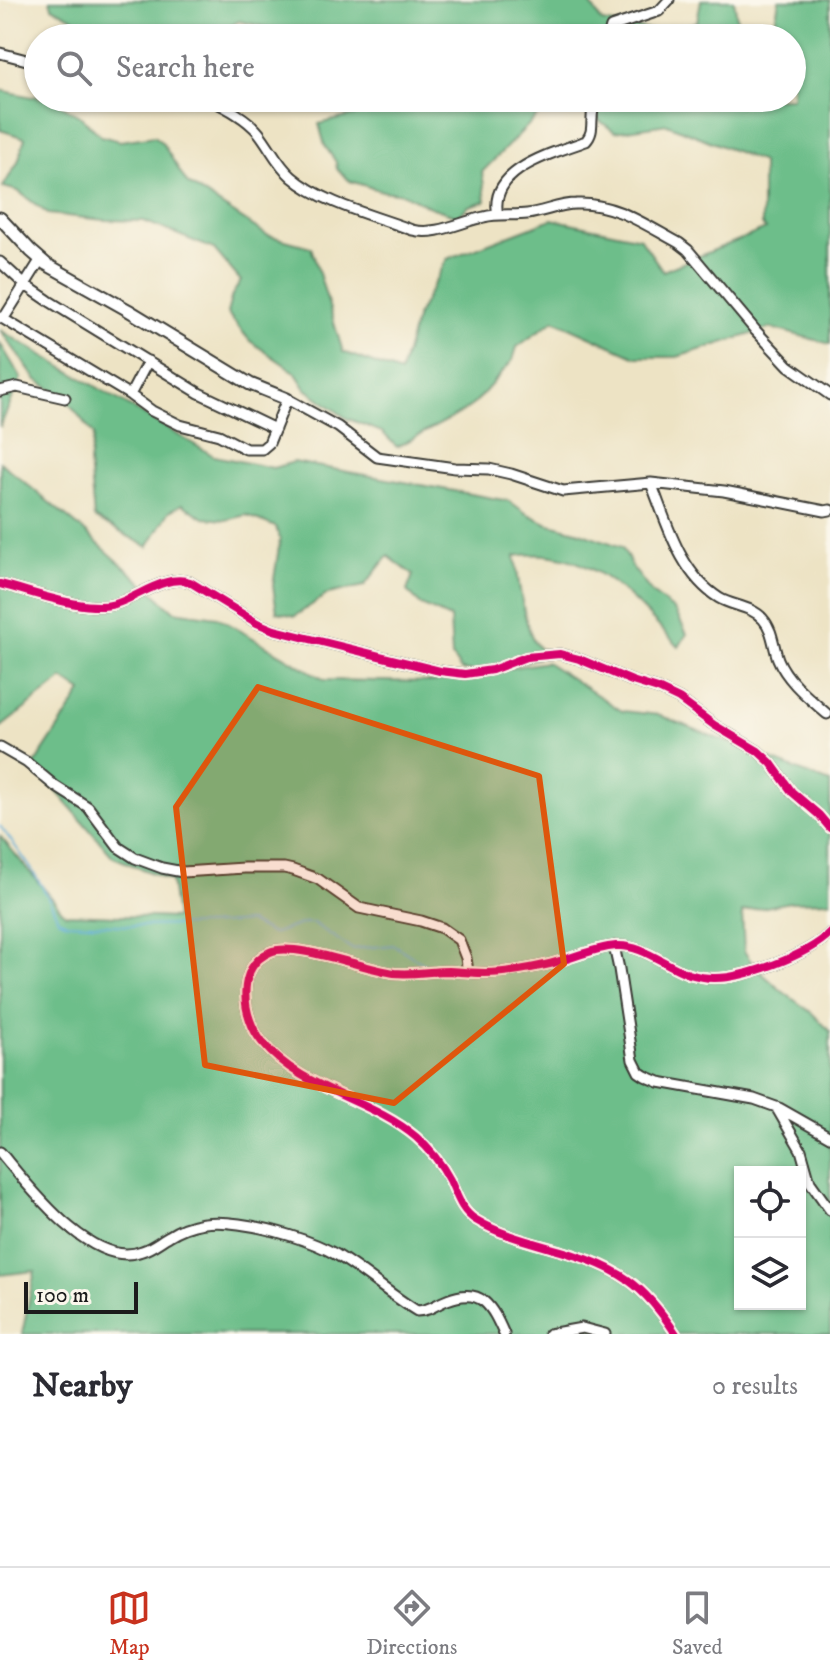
<!DOCTYPE html>
<html lang="en">
<head>
<meta charset="utf-8">
<style>
  body { margin:0; font-family:"IM FELL DW Pica",serif; background:#f2f2f3; color:#2b2b33 }
  .controls { position:absolute; right:24px; bottom:24px; display:grid; overflow:hidden; border-radius:0px; box-shadow:0 2px 6px #0004 }
  .controls button { width:72px; height:72px; display:grid; place-items:center; padding:0; border:0; border-bottom:2px solid #e1e1e2; background:#fff; color:#2b2b33; font:40px sans-serif }
  .scale { position:absolute; left:24px; bottom:20px; width:114px; box-sizing:border-box; padding-left:8px; border:4px solid #1c1c1c; border-top:0; font-size:22px; line-height:28px; white-space:nowrap; color:#1c1c1c; -webkit-text-stroke:6px #fbf7ec; paint-order:stroke }
  .list { margin:0; padding:0; list-style:none }
  h2 { display:flex; justify-content:space-between; align-items:center; height:104px; margin:0; padding:0 32px; font-size:34px }
  h2 small { font-size:26px; font-weight:400; color:#7c7c81 }
  .icon { flex:none; width:44px; height:44px; fill:none; stroke:currentColor; stroke-width:2; stroke-linecap:round; stroke-linejoin:round }
  .map { position:relative; flex:none; width:830px; height:1334px; overflow:hidden }
  .search { position:absolute; background:#fff; box-shadow:0 2px 6px #0004; left:24px; right:24px; top:24px; height:88px; display:flex; align-items:center; gap:20px; box-sizing:border-box; padding:0 28px; border-radius:44px; color:#7c7c81; font-size:30px }
  .sheet { height:232px; background:#fff }
  nav { display:flex; justify-content:space-around; align-items:center; box-sizing:border-box; height:112px; border-top:2px solid #e1e1e2; background:#fff; font-size:22px; color:#7c7c81 }
  nav a { display:grid; justify-items:center; gap:4px }
  nav .on { color:#c8321e }
  .map>svg:first-child { display:block }
  .forest { fill:#6dbe8a; stroke:#446d53; stroke-width:2; fill-rule:evenodd }
  .lines { fill:none; stroke-linecap:round; stroke-linejoin:round }
  .stream { stroke:#59aad4; stroke-width:2 }
  .minor-casing { stroke:#3b3a35; stroke-width:13 }
  .tertiary-casing { stroke:#3b3a35; stroke-width:15 }
  .minor { stroke:#fff; stroke-width:9 }
  .tertiary { stroke:#fff; stroke-width:11 }
  .cycleway-casing { stroke:#fbf7ec; stroke-width:13 }
  .cycleway { stroke:#d6006c; stroke-width:8 }
  .marked { fill:#de560d; fill-opacity:0.2; stroke:#de560d; stroke-width:6; stroke-linejoin:round }
</style>
</head>
<body>
<div class="map">
<svg width="830" height="1334" viewBox="0 0 830 1334">
  <rect width="100%" height="100%" fill="#fbf7ec"/>
  <filter id="ink" filterUnits="userSpaceOnUse"><feTurbulence type="fractalNoise" baseFrequency=".0125" numOctaves="2"/><feDisplacementMap in="SourceGraphic" scale="16" xChannelSelector="R" yChannelSelector="G"/><feConvolveMatrix kernelMatrix="1 2 1 2 8 2 1 2 1" color-interpolation-filters="sRGB"/></filter>
  <filter id="wash" filterUnits="userSpaceOnUse"><feTurbulence type="fractalNoise" baseFrequency=".006" numOctaves="4" result="noise"/><feDisplacementMap in="SourceGraphic" scale="32" xChannelSelector="R" yChannelSelector="G"/><feGaussianBlur stdDeviation="1.8" result="paint"/><feColorMatrix in="noise" values="0 0 0 0 0 0 0 0 0 0 0 0 0 0 0 0 0 1.4 0 .05"/><feComposite in="paint" operator="in"/></filter>
  <g filter="url(#wash)">
    <rect width="100%" height="100%" fill="#ede3c4"/>
    <!-- forest -->
    <path class="forest" d="M50,0h538l14,22 62,10 33,-10 4,-22h33l6,38h-426l-75,-17 -29,17h-82l-30,-15 -18,-1 -28,-15z
      M779,0h51v344l-59,-16 -94,29h-41l-82,-37 -37,27 -4,13 -38,43 -14,10 -64,34 -15,-15 -36,-14 -40,-29 -11,-17 -45,-31 -23,-28 5,-18 9,-14 -27,-32 -70,-28 -40,-1 -56,-6 -30,-23 -15,-4 15,-25 7,-24 -25,-8v-40l32,7 6,-1v2h12l31,19 20,19 19,5 35,-5 8,8 24,39 80,52 44,12 32,105 57,21 17,-57 30,-57 105,-40 88,19 23,33 103,-42 -4,-4v-63l-95,-38 -52,8 -46,-34h223v-60h-25l8,-15z
      M361,98h194l-73,74 4,29 -17,5 -11,10 -28,-9 -26,-13 -22,-3 -32,-10 -13,-12 -1,-7 -11,-16 -6,-22 44,-11z
      M0,330l214,126 59,12 21,-6 215,39 17,12 20,10 31,8 45,16 11,21 19,25 23,18 12,23 -8,13c-48,-48 -87,-102 -164,-91 3,21 9,77 24,92 3,3 7,4 11,6l-58,17 54,-9 76,49 37,4 171,68v118l-40,1 -48,10 2,39 11,16 27,24 30,22 18,18v303h-808l13,-63 -35,4v-439l65,78 111,4 -5,-37 -58,-24 -79,-92 48,-73 -19,-13 -63,49v-266l84,69 90,80 43,6 108,63 107,2 48,-9 -19,-3 -9,-13 -2,-39 -29,-13 -14,-14 6,-16 -25,-19 -24,30 -36,8 -33,22 -18,-4 -4,-26 7,-46 -4,-13 -30,-12 -20,5 -22,-2 -22,-14 -13,8 -21,35 -54,-29 -5,-56 5,-27 -29,-37 -28,-18zM740,1172h60v132h-60z
      M0,343l21,35 -21,49z"/>
    <g class="lines">
      <!-- stream -->
      <path class="stream" d="M0,826c23,30 44,58 58,93l9,4 67,3 72,-1 43,-3 23,12 32,-11h9l39,26 42,-4 38,24"/>
    </g>
  </g>
  <g filter="url(#ink)">
    <g class="lines">
      <defs>
        <path id="minor" d="M608,38l3,-11 48,-16 10,-11
          M0,53l38,10
          M207,98c18,9 39,19 52,35 11,14 19,32 33,44 30,26 83,39 120,53 24,6 48,-8 72,-13 14,-4 29,-1 43,-3 17,-2 32,-10 49,-10 38,-2 71,22 103,39l9,7 68,81 33,35 41,29
          M498,215c-11,-46 56,-62 88,-74 11,-12 1,-25 11,-43
          M0,262l24,22 25,17 150,92 76,36
          M0,317l130,78 22,16 28,14 39,10 27,14h16l7,-6 18,-44 51,28 39,30 78,11 34,1 22,5 52,17 88,-8 73,8 101,20 5,-1
          M4,318l37,-59
          M0,391l17,-4 48,11
          M130,395l18,-34
          M651,483c16,40 29,91 68,115 13,8 33,8 44,21 10,11 10,27 15,40 9,22 31,39 49,55
          M0,584c31,7 85,29 115,20 24,-7 50,-30 75,-22l67,41 17,7 166,41 25,3 27,-4 34,-13 34,-3 19,5 53,22 26,8 21,10 35,26 44,26 13,12 21,29 27,23 11,13
          M0,747l26,15 29,24 33,21 30,40 17,11 27,10 21,4 61,-4h40l9,2 25,9 41,29 62,13 21,7 17,12 7,18 2,14
          M614,946l5,23 14,91 6,12 6,4 14,6 95,17 25,9 51,29
          M776,1107l25,43 9,32 20,28
          M0,1152c28,33 92,119 142,99 10,-3 18,-10 27,-15 22,-14 44,-16 70,-12 30,4 72,16 98,31 28,17 52,39 80,56 13,0 19,-7 30,-11 35,-14 45,7 57,34
          M549,1334l33,-6 23,6
          M676,1334c-13,-20 -28,-40 -48,-54 -45,-32 -106,-32 -152,-60 -15,-9 -19,-25 -26,-40 -8,-15 -20,-31 -34,-43 -46,-39 -115,-47 -154,-95 -20,-24 -27,-75 8,-90 24,-11 94,17 124,21 19,2 36,-2 55,-2 12,1 24,2 36,2 19,0 42,-4 60,-8 24,-5 47,-17 71,-19 26,-2 49,20 73,28 7,2 16,4 24,4 31,1 95,-23 117,-45"/>
        <path id="tertiary" d="M0,218l31,33 15,13 82,46 107,65 15,9 37,15"/>
      </defs>
      <!-- minor casing -->
      <use href="#minor" class="minor-casing"/>
      <!-- tertiary casing -->
      <use href="#tertiary" class="tertiary-casing"/>
      <!-- minor -->
      <use href="#minor" class="minor"/>
      <!-- tertiary -->
      <use href="#tertiary" class="tertiary"/>
      <defs>
        <path id="cycleway" d="M0,584c31,7 85,29 115,20 24,-7 50,-30 75,-22l67,41 17,7 166,41 25,3 27,-4 34,-13 34,-3 19,5 53,22 26,8 21,10 35,26 44,26 13,12 21,29 27,23 11,13
          M676,1334c-13,-20 -28,-40 -48,-54 -45,-32 -106,-32 -152,-60 -15,-9 -19,-25 -26,-40 -8,-15 -20,-31 -34,-43 -46,-39 -115,-47 -154,-95 -20,-24 -27,-75 8,-90 24,-11 94,17 124,21 19,2 36,-2 55,-2 12,1 24,2 36,2 19,0 42,-4 60,-8 24,-5 47,-17 71,-19 26,-2 49,20 73,28 7,2 16,4 24,4 31,1 95,-23 117,-45"/>
      </defs>
      <!-- cycleway casing -->
      <use href="#cycleway" class="cycleway-casing"/>
      <!-- cycleway -->
      <use href="#cycleway" class="cycleway"/>
    </g>
  </g>
  <!-- marked area -->
  <path class="marked" d="M258,687l281,89 25,188 -170,139 -189,-38 -29,-258z"/>
</svg>
<div class="controls">
<button><svg class="icon" aria-label="locate" viewBox="0 0 24 24"><circle cx="12" cy="12" r="6"/><path d="M12 2v4M12 18v4M2 12h4M18 12h4"/></svg></button>
<button><svg class="icon" aria-label="layers" viewBox="0 0 24 24"><path d="M12 4l9 5-9 5-9-5zM3 14l9 5 9-5"/></svg></button>
</div>
<div class="scale">100 m</div>
<div class="search"><svg class="icon" aria-label="search" viewBox="0 0 24 24"><circle cx="10" cy="10" r="6"/><path d="M15 15l6 6"/></svg>Search here</div>
</div>
<section class="sheet">
<h2>Nearby<small>0 results</small></h2>
<ul class="list">
</ul>
</section>
<nav>
<a class="on"><svg class="icon" aria-label="map" viewBox="0 0 24 24"><path d="M3 6l6-2 6 2 6-2v14l-6 2-6-2-6 2zM9 4v14M15 6v14"/></svg>Map</a>
<a><svg class="icon" aria-label="directions" viewBox="0 0 24 24"><path d="M12 3l9 9-9 9-9-9zM9 14v-3h6M13 9l2 2-2 2"/></svg>Directions</a>
<a><svg class="icon" aria-label="saved" viewBox="0 0 24 24"><path d="M7 4h10v16l-5-4-5 4z"/></svg>Saved</a>
</nav>
</body>
</html>
